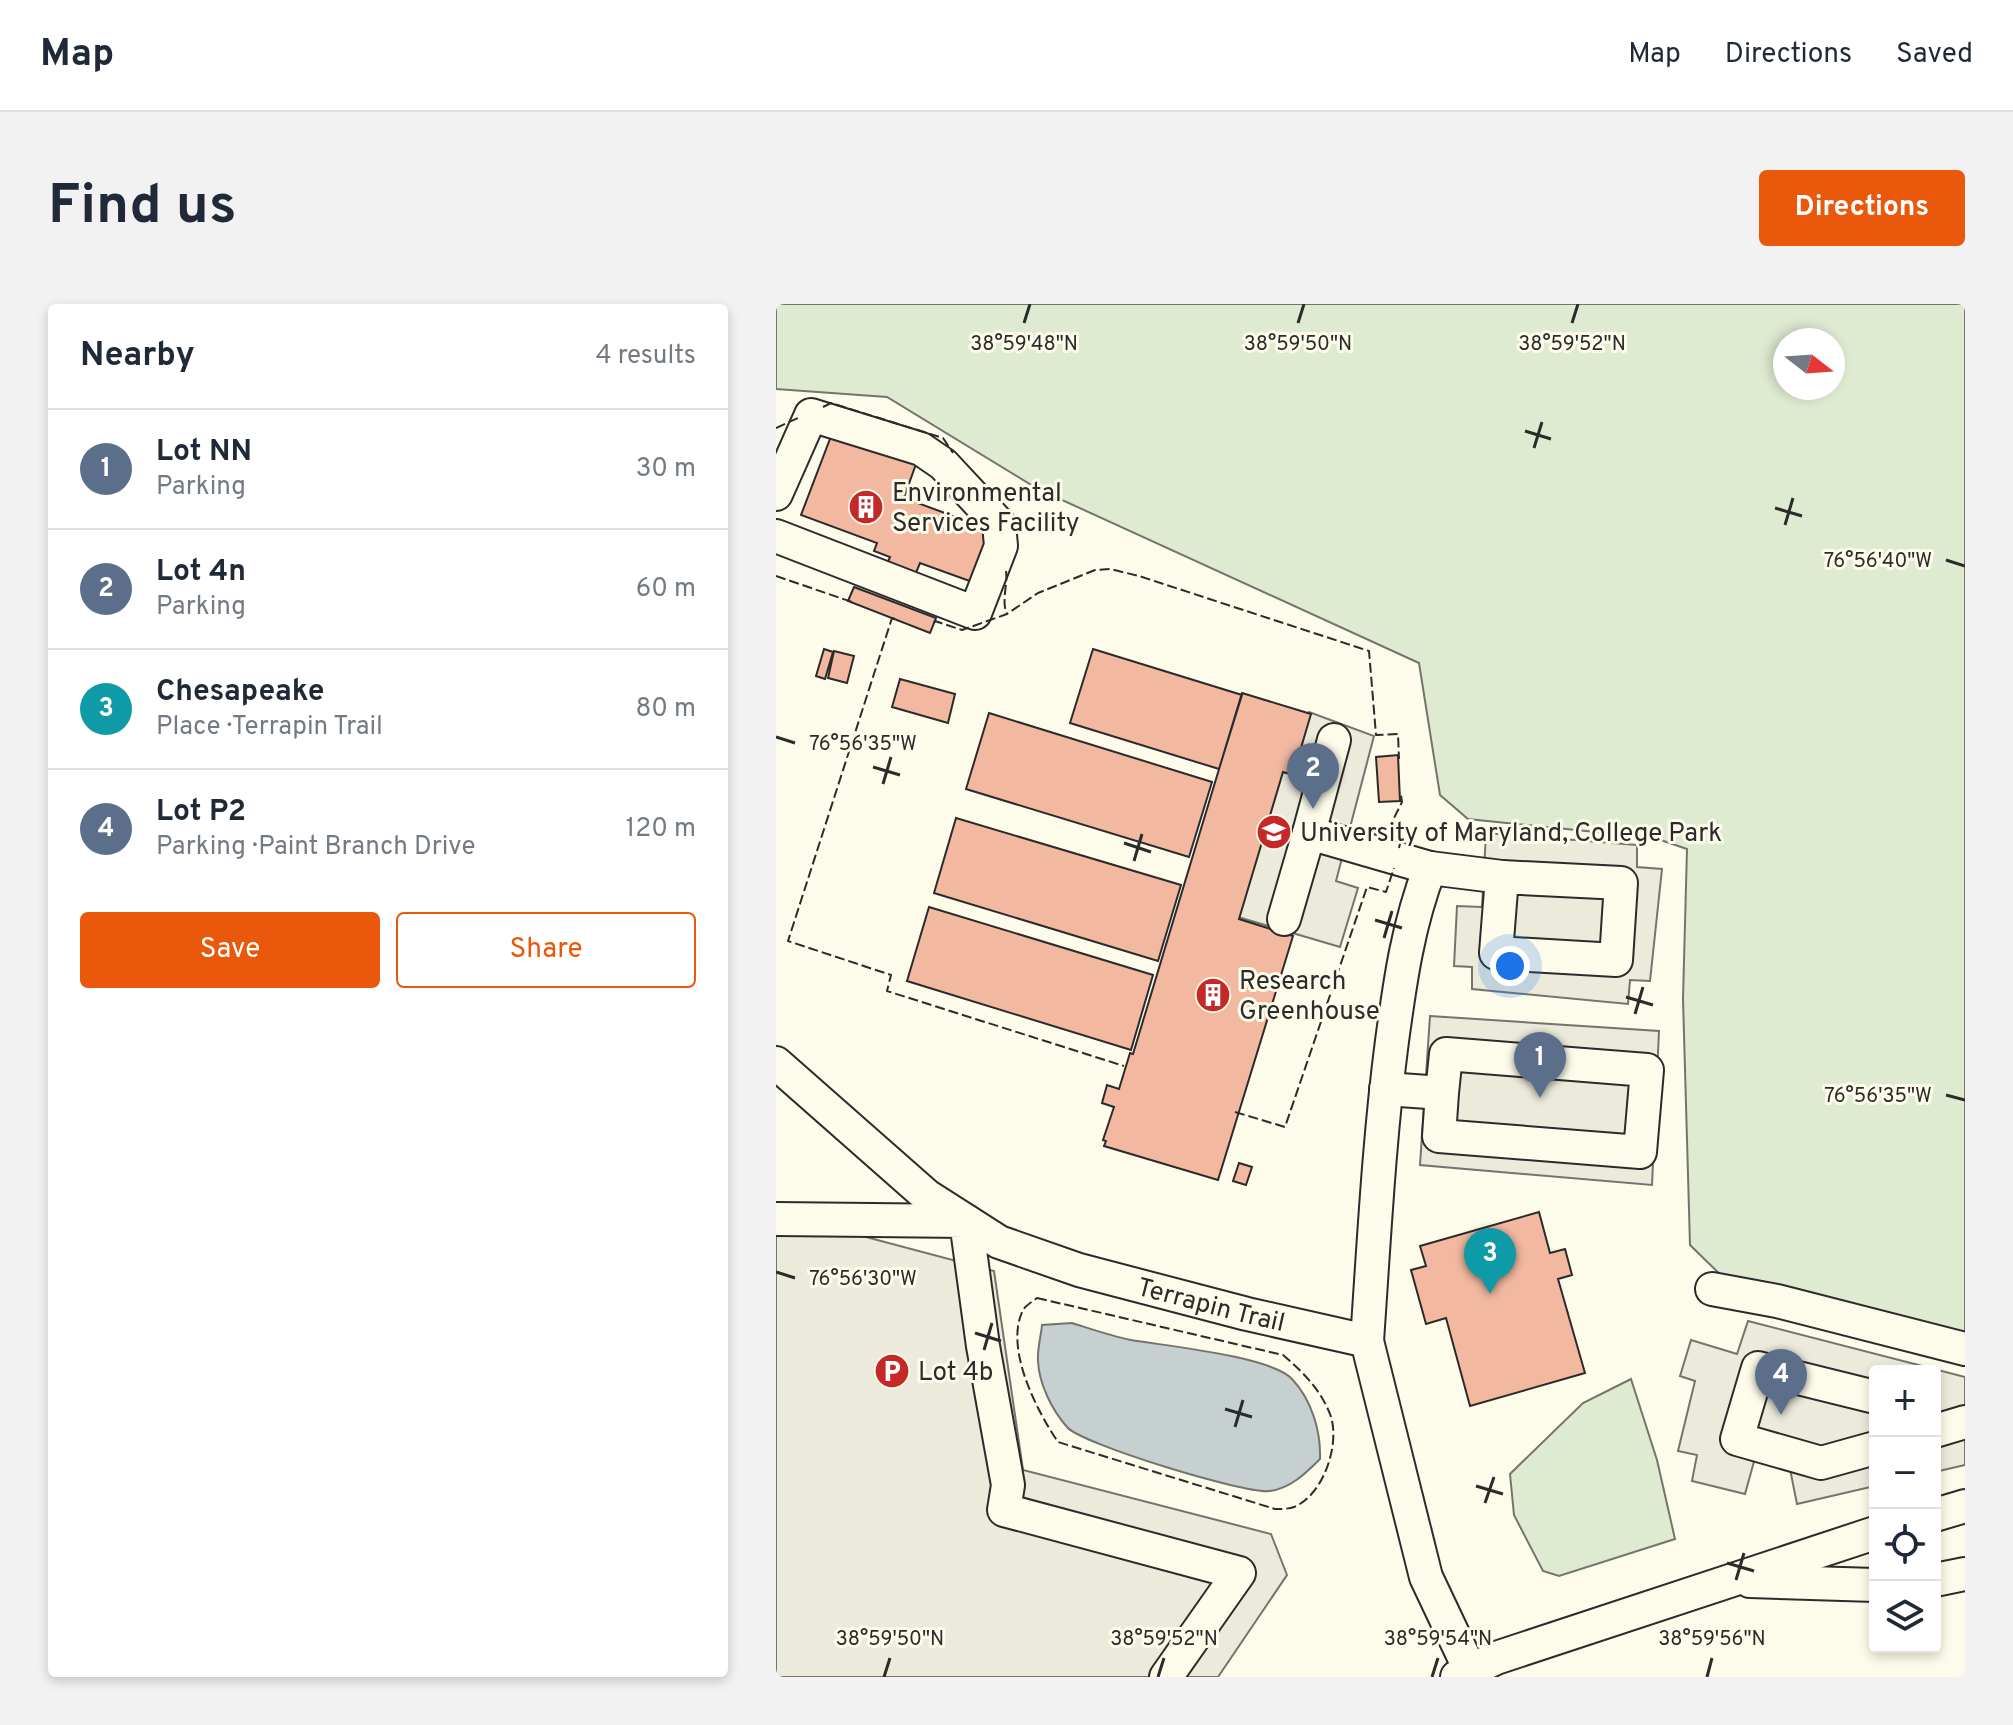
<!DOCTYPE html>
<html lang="en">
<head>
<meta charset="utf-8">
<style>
  body { margin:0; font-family:Overpass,sans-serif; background:#f2f2f3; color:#1f2937 }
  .controls { position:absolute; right:24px; bottom:24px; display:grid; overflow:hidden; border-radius:8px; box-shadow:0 4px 12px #0003 }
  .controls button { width:72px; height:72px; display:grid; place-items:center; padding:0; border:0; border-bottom:2px solid #e0e1e3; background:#fff; color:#1f2937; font:40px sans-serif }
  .compass { position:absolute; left:997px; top:24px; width:72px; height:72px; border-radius:50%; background:#fff; box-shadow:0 4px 12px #0003; rotate:107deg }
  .you { position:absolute; left:734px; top:662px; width:28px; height:28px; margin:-20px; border:6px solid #fff; border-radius:50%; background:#1a73e8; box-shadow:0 0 0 12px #1a73e833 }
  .badge { display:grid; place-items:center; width:52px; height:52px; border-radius:50%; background:#ea580c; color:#fff; font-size:26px; font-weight:700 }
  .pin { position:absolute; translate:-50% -66px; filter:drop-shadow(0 2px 4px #0008) }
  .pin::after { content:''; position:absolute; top:42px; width:28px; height:24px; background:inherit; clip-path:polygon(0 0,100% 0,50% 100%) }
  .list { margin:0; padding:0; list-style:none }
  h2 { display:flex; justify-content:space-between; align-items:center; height:104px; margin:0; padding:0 32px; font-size:34px }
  h2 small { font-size:26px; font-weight:400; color:#747a83 }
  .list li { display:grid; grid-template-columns:52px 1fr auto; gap:24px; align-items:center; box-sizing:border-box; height:120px; padding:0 32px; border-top:2px solid #e0e1e3 }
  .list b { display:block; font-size:30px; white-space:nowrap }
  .list p { margin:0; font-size:26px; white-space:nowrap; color:#747a83 }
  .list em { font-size:26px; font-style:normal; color:#747a83 }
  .actions { display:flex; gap:16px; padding:24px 32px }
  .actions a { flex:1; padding:18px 0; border:2px solid #ea580c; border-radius:8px; text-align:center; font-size:28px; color:#ea580c }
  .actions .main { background:#ea580c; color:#fff }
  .icon { flex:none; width:44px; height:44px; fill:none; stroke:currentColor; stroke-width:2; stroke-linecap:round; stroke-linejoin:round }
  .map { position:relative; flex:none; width:1189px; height:1373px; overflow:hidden; border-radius:8px }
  header { display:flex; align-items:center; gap:48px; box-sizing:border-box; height:112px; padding:0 40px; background:#fff; border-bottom:2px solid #e0e1e3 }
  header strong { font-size:38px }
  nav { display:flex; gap:44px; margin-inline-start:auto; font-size:28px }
  .intro { display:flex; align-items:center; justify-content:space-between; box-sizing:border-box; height:192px; padding:0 48px }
  h1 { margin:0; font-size:56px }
  .button { padding:20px 36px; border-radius:8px; background:#ea580c; color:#fff; font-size:28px; font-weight:700 }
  main { display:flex; gap:48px; padding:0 48px }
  aside { flex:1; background:#fff; border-radius:8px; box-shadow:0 4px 12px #0003 }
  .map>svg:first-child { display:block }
  .green { fill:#deebd1; stroke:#74746e; stroke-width:2; fill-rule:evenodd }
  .parking { fill:#eceadb; stroke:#74746e; stroke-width:2 }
  .water { fill:#c7d0d0; stroke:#74746e; stroke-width:2 }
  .building { fill:#f2b8a0; stroke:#2b2b2b; stroke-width:2 }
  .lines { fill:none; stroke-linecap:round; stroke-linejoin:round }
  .minor-casing { stroke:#2b2b2b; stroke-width:36 }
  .minor { stroke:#fdfbea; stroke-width:32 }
  .fence { stroke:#2b2b2b; stroke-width:2; stroke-dasharray:10 4; stroke-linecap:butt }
  .ticks { fill:none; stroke:#2b2b2b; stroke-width:3 }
  .labels { text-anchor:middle; stroke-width:6; stroke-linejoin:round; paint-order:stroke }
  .poi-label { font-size:26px; fill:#2b2b2b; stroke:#fdfbea; text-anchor:start }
  .street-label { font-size:26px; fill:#2b2b2b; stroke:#fdfbea }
  .ticks-label { font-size:20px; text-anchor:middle; fill:#2b2b2b; stroke:#fdfbea; stroke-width:6; stroke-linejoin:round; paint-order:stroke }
</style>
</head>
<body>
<header>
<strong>Map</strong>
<nav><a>Map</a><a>Directions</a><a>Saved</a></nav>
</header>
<div class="intro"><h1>Find us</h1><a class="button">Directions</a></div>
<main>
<aside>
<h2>Nearby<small>4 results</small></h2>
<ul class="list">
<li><span class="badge" style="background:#5c6f8a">1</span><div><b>Lot NN</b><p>Parking</p></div><em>30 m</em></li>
<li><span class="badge" style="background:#5c6f8a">2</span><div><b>Lot 4n</b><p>Parking</p></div><em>60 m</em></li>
<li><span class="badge" style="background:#0f9aa8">3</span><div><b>Chesapeake</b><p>Place · Terrapin Trail</p></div><em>80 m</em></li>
<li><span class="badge" style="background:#5c6f8a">4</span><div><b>Lot P2</b><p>Parking · Paint Branch Drive</p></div><em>120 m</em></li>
</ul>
<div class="actions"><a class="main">Save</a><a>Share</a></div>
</aside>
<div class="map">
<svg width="1189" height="1373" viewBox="0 0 1189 1373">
  <rect width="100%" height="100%" fill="#fdfbea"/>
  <!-- green -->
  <path class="green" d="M0,0h1189v1032l-234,-51 -41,-40 -7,-246 4,-150 -32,-11 -187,-19 -28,-24 -21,-132 -381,-174 -151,-92 -111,-8zM1009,36h48v48h-48z
    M855,1075l26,81 18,79 -116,37 -16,-5 -29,-56 -4,-41 73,-71z"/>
  <!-- parking -->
  <path class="parking" d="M533,408l65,24 -38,145 22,7 -18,59 -102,-30 44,-147 9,3z
    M710,529l151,12v22l25,2 -12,112 -20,-1 -2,24 -156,-15v-22l-18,-1 3,-60 25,1z
    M654,712l229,15 -7,154 -232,-20z
    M0,919l60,6 158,42 29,199 248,64 16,41 -69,102h-442z
    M972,1017l217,56v88l-30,7v-101h-60v115l-78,18 -7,-35 -35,-11 -10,36 -53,-13 5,-26 -19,-4 17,-70 -15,-5 11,-36 46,14z"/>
  <!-- water -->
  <path class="water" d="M296,1019c19,6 39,13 59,17 35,6 139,16 161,39 20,21 29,53 28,80 -14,14 -30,30 -51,32 -24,3 -188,-47 -202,-64 -15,-17 -28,-43 -29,-66 -1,-11 3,-25 4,-36z"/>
  <!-- building -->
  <path class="building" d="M57,127l84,30 -13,37 90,33 -19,52 -55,-20 -7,17 -28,-11 5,-12 -16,-6 3,-8 -76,-28z
    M78,283l82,31 -6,15 -82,-32z
    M48,345l9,3 -8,27 -9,-3z
    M317,345l149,46 -23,74 -149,-46z
    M58,347l20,5 -7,27 -19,-5z
    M124,375l55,15 -7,29 -56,-16z
    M466,389l69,21 -18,61 -10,-3 -44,147 54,17 -75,244 -114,-34 2,-5 -3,-1 11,-33 -12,-4 5,-18 12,4 11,-36 3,1z
    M213,409l223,69 -23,75 -223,-68z
    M622,451l2,46 -21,1 -3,-45z
    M180,514l225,67 -23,76 -224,-68z
    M153,603l224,68 -22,75 -224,-69z
    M463,859l13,4 -6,18 -13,-4z
    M763,908l11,41 15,-4 3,11 4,15 -14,4 27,94 -115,33 -24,-88 -20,6 -15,-54 15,-4 -6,-20z"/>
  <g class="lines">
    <defs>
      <g id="minor">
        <path d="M0,190l35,-79 110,34 22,15 56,60 2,22 -26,67 -199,-77"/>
        <path d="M533,529l25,-93"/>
        <path d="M726,573l119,6 -5,77 -120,-7z"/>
        <path d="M508,615l25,-86 121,35 72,9"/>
        <path id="s1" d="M0,759l151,133 72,46 80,28 168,44 120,27 59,236 44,93"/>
        <path d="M610,785l56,4 -3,43 201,16 7,-82 -201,-16 -4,39"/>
        <path d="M0,915l190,2 17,125 25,139 -4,25 235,63 -73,104"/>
        <path d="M936,985l65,12 188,48"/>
        <path d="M591,1037c7,-100 12,-201 25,-300 8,-59 16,-117 38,-173"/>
        <path d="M1099,1093l-117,-29 -21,71 84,24 54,-15"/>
        <path d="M1159,1127l30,-9"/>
        <path d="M1159,1211l30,-9"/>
        <path d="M1159,1276l30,-6"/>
        <path d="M974,1277l125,4"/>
        <path d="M681,1373l39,-19 379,-125"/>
      </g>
    </defs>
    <!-- minor casing -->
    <use href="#minor" class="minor-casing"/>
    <!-- minor -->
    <use href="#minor" class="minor"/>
    <!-- fence -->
    <path class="fence" d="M47,103l8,-4 112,35 10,15
      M0,124l22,-10
      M230,267c2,13 -5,31 1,43
      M0,272l76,26
      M119,315l-3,-1 -104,323 103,34 -4,16 237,75
      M158,319l1,-2 27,9 45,-16 31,-21 57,-23 15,-1 29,7 230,75 7,84 22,-1 1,25
      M623,544l3,-13 -14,-5 14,-28 -1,-7
      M459,808l50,15 82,-240 19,5 8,-24
      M261,994l246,57c20,17 37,34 47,59 11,28 -6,81 -36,93 -5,2 -13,2 -19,2l-217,-67c-21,-31 -54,-94 -35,-132 3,-5 9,-8 14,-12z"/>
  </g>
  <!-- ticks -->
  <path class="ticks" d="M248,19l6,-19M522,19l6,-19M796,19l6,-19M749,127l26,8M758,144l8,-26M999,204l27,8M1009,221l8,-27M1170,256l19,6M0,433l19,6M97,463l27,8M107,480l8,-27M348,539l27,9M358,557l8,-27M599,616l27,8M608,634l8,-27M850,693l27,8M859,710l8,-27M1170,791l19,5M0,968l19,6M199,1029l26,8M208,1046l8,-27M449,1105l27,8M459,1123l8,-27M700,1182l27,8M709,1199l9,-26M951,1259l27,8M960,1276l8,-27M108,1373l6,-19M382,1373l6,-19M656,1373l6,-19M931,1373l5,-19"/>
  <!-- icons -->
  <defs>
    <symbol id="building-disc" viewBox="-11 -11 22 22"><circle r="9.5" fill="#c62828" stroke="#fdfbea"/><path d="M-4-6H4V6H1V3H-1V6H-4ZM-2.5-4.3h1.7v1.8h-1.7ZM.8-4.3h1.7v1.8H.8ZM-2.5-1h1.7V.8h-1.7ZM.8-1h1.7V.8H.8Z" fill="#fff"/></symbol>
    <symbol id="university-disc" viewBox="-11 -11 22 22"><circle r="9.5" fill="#c62828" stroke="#fdfbea"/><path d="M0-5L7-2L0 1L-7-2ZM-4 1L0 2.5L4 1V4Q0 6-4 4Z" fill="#fff"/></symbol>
    <symbol id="parking-disc" viewBox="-11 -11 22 22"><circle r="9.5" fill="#c62828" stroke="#fdfbea"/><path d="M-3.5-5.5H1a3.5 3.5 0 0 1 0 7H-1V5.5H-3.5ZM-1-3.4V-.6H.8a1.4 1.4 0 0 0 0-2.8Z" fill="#fff"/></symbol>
  </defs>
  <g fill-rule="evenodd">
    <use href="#building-disc" x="70" y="183" width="40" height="40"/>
    <use href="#university-disc" x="478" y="508" width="40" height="40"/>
    <use href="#building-disc" x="417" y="671" width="40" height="40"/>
    <use href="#parking-disc" x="96" y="1047" width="40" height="40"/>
  </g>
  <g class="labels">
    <!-- poi labels -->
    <g class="poi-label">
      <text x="116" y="197">Environmental<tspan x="116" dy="30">Services Facility</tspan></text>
      <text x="524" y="537">University of Maryland, College Park</text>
      <text x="463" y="685">Research<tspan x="463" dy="30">Greenhouse</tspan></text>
      <text x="142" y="1076">Lot 4b</text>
    </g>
    <!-- street labels -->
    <g class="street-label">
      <text dy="9" stroke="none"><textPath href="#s1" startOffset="508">Terrapin Trail</textPath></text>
    </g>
  </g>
  <g class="ticks-label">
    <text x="248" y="46">38°59'48"N</text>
    <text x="522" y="46">38°59'50"N</text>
    <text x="796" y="46">38°59'52"N</text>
    <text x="1102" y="263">76°56'40"W</text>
    <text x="87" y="446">76°56'35"W</text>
    <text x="1102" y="798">76°56'35"W</text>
    <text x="87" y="981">76°56'30"W</text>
    <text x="114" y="1341">38°59'50"N</text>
    <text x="388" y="1341">38°59'52"N</text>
    <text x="662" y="1341">38°59'54"N</text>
    <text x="936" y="1341">38°59'56"N</text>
  </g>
</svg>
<div class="controls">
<button>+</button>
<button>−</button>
<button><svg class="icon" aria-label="locate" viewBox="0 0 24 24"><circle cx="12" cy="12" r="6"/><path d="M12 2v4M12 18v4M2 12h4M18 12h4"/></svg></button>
<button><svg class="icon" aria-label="layers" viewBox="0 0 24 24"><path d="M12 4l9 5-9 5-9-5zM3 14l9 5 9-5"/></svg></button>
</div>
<svg class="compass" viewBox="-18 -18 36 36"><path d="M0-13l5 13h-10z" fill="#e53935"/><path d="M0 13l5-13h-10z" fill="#747a83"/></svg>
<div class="you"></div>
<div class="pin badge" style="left:764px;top:794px;background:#5c6f8a">1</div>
<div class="pin badge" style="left:537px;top:505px;background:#5c6f8a">2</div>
<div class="pin badge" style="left:714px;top:990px;background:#0f9aa8">3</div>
<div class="pin badge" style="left:1005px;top:1111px;background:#5c6f8a">4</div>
</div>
</main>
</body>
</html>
